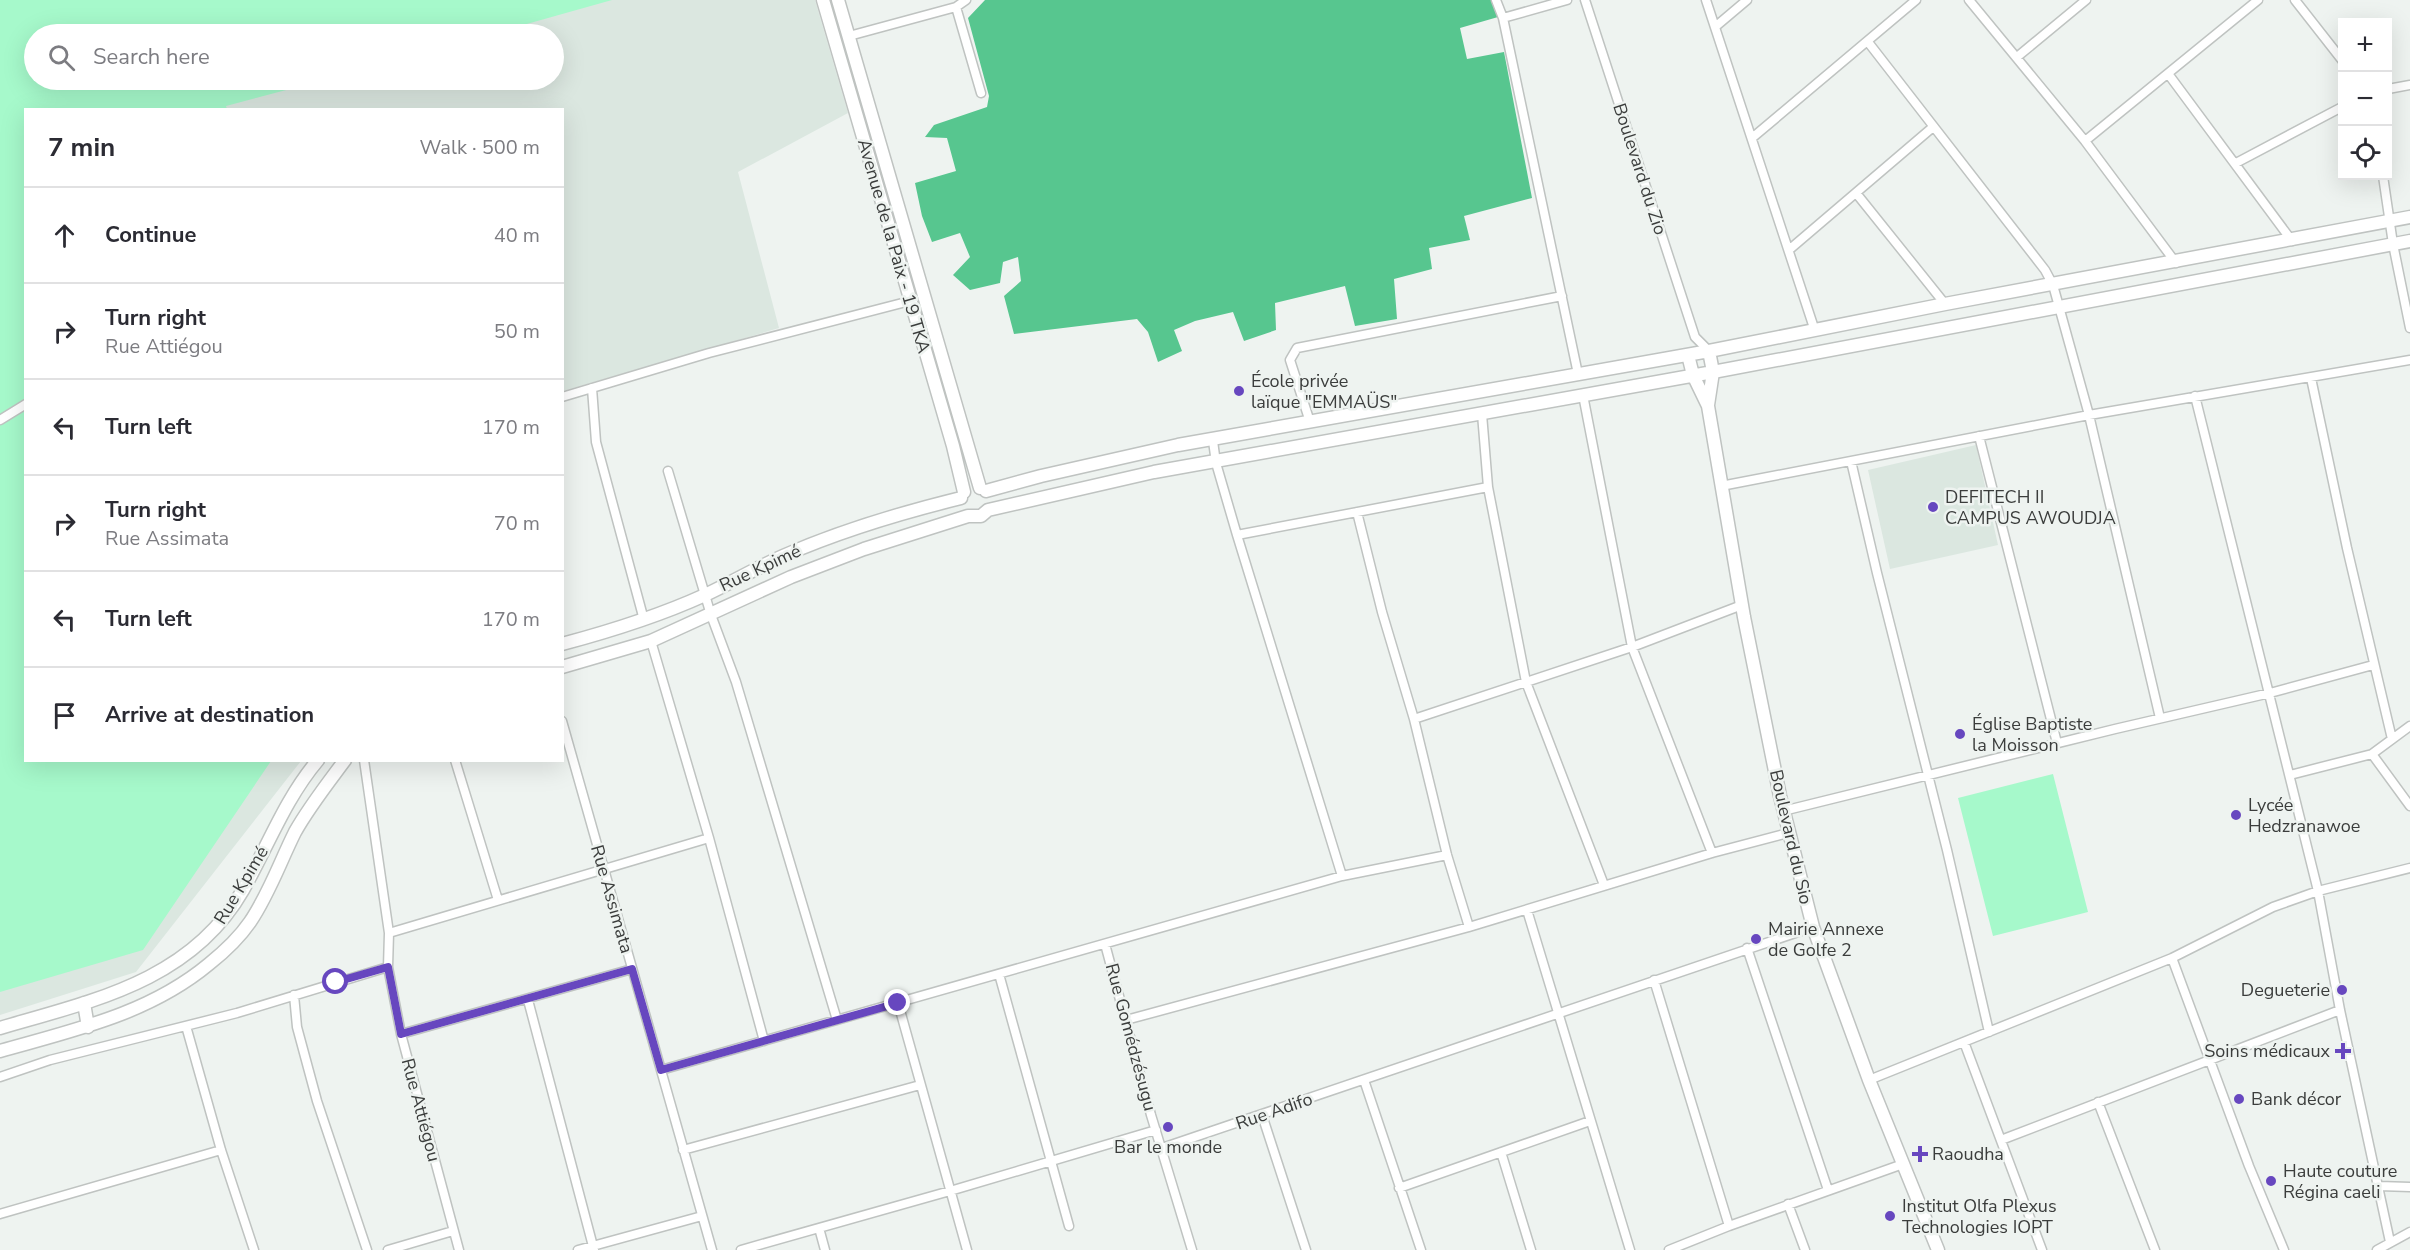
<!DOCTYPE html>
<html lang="en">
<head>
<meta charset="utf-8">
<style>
  body { margin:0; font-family:"Nunito Sans",sans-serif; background:#f7f7f7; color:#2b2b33 }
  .controls { position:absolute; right:18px; top:18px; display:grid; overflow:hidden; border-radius:0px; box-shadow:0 6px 24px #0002 }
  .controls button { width:54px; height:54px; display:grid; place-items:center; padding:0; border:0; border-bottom:2px solid #e1e1e2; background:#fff; color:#2b2b33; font:30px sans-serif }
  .stop { position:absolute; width:18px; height:18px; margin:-14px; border:4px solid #6747bf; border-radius:50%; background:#fff }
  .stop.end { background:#6747bf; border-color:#fff; box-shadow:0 2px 6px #0008 }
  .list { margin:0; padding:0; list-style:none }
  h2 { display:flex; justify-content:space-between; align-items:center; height:78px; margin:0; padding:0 24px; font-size:26px }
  h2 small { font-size:20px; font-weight:400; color:#7c7c81 }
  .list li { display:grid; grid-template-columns:39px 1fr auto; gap:18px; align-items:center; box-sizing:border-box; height:96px; padding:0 24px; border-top:2px solid #e1e1e2 }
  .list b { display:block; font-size:22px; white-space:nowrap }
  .list p { margin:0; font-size:20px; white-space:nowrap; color:#7c7c81 }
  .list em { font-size:20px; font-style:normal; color:#7c7c81 }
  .icon { flex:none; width:33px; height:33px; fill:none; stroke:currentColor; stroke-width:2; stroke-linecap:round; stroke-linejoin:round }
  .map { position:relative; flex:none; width:2410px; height:1250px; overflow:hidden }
  .search { position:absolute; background:#fff; box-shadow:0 6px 24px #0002; left:24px; top:24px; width:540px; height:66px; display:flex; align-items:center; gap:15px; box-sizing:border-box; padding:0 21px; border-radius:33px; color:#7c7c81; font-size:22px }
  .panel { position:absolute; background:#fff; box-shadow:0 6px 24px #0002; left:24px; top:108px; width:540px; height:654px; border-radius:0px }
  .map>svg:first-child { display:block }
  .built { fill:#dbe7e0; fill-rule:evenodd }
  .green { fill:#a6f9cb }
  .water { fill:#57c68f }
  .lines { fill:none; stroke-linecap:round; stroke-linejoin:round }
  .street-casing { stroke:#bfc3c1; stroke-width:11 }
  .secondary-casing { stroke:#bfc3c1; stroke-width:15 }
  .street { stroke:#fff; stroke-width:8 }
  .secondary { stroke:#fff; stroke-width:12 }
  .route { stroke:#6747bf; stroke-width:8 }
  .poi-dot { fill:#6747bf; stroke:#eef3f0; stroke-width:2 }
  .labels { text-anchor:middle; stroke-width:5; stroke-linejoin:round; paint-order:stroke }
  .street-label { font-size:18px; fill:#3b3d3c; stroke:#eef3f0 }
  .poi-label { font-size:18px; fill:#3b3d3c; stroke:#eef3f0; text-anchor:start }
</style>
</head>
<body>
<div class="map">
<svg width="2410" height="1250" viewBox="0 0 2410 1250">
  <rect width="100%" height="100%" fill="#eef3f0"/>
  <!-- built -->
  <path class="built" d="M0,0h815l33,113 -110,59 41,156 -216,63 -1,-281h-536v650l275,1 -165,211 -136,43zM34,34h520v46h-520z
    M1976,445l22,100 -108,24 -22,-99z"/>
  <!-- green -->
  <path class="green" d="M0,0h612l-121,34h-457v46h290l-98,26 1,3 -201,1v650l245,1 -128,189 -143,42z
    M2053,774l35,138 -95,24 -35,-138z"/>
  <!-- water -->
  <path class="water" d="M985,0h506l7,17 -38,11 7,31 37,-7 28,146 -68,18 6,24 -41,8 3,21 -38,10 3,40 -42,7 -10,-40 -70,17 1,27 -32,11 -11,-29 -38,9 -21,9 8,21 -24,11 -10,-30 -11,-13 -123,15 -10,-38 17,-15 -3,-24 -15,5 -3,21 -30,7 -17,-15 17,-18 -10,-24 -28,9 -10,-26 -7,-33 41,-12 -9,-33 -22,-1 9,-12 53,-18 2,-11 -21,-78z"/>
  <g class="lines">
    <defs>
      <path id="street" d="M1496,0l7,18 75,356
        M1585,0l110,337 14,14
        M1706,0l109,331
        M1969,0l116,141 91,122
        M2295,0l47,60
        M956,7l25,86
        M1503,18l64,-18
        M1715,27l32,-27
        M849,36l107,-29 10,-7
        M1868,42l177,228 8,15 36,130 71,303
        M2017,57l69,-57
        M2169,75l123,166
        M2388,89l22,-4
        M1752,138l164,-138
        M2085,141l173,-141
        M2236,163l106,-56
        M2383,176l10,68 17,84
        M1856,193l89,111
        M1790,249l143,-122
        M2311,378l36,170 45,191
        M592,388l4,54 48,178
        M1583,395l49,252 80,206
        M2195,396l123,495 22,119 50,232
        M562,397l147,-44 201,-52
        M1482,414l6,73 38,195 78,203
        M0,420l26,-16
        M1310,422l-20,-62 7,-12 265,-52
        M1979,436l78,307
        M1213,441l3,22 21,72 105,341
        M1851,461l26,112 70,277 42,182
        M668,471l43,144 25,67 101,338
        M1721,486l368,-71 321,-55
        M1357,512l25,100 32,107 33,136 22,72
        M1237,535l251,-48
        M651,641l58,197 55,203
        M1414,719l218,-72 110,-42
        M562,721l150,529
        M2372,754l38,52
        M364,760l25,173 -1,34 13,67 58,216
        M455,760l43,140
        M2290,775l82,-21 38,-28
        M1783,811l332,-82 155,-36 103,-28
        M1527,910l103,340
        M389,933l320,-95
        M1105,944l46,171 41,135
        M1747,948l81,242
        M2172,958l77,208 35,84
        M999,974l70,252
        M1654,980l75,246
        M294,995l3,32 20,74 50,149
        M528,1000l66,250
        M898,1003l69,247
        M1126,1020l343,-93 243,-74 76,-20
        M186,1026l35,124 33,100
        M401,1034l231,-65
        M1964,1042l78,208
        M661,1070l681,-194 105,-21
        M0,1077l50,-17 187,-47 151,-46
        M1364,1080l57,170
        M1869,1080l303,-122 101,-51 45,-16 92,-23
        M2098,1102l57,148
        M1262,1115l44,135
        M2001,1140l339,-130
        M1162,1148l651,-221
        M683,1150l237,-65
        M1501,1152l30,98
        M2379,1186l31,1
        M1399,1188l191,-67
        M1788,1204l17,46
        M0,1214l221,-64
        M819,1228l6,22
        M388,1250l65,-19
        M578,1250l124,-34
        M741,1250l209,-59 206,-61
        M1669,1250l60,-24 174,-62
        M2377,1250l33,-18"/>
      <path id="secondary" d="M823,0l130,446 11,46
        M838,0l142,488
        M1688,355l5,20 15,31 36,211 36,179 33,131 56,153 69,170
        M1708,405l5,-33 -4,-21
        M986,491l55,-15 137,-31 531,-94 236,-47 465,-87
        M562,644c49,-13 97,-28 143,-49 26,-12 51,-27 78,-39 57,-25 117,-43 178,-58
        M562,667l89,-26 140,-64 73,-28 104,-33h13l7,-6 166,-38 559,-100 697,-131
        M84,1003l4,24
        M0,1028c92,-27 191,-47 243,-138 25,-44 42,-91 75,-130
        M0,1051c74,-21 149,-37 209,-87 15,-12 30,-26 41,-42 19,-28 30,-60 45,-90 14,-25 33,-49 50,-72"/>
    </defs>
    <!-- street casing -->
    <use href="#street" class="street-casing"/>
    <!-- secondary casing -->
    <use href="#secondary" class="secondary-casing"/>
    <!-- street -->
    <use href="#street" class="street"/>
    <!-- secondary -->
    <use href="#secondary" class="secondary"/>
  </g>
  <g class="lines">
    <!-- route -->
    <path class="route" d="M336,982l52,-15 13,67 231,-65 29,101 237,-67"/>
  </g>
  <!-- markers -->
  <g class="poi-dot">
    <circle cx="1239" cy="391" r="6"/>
    <circle cx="1933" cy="507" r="6"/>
    <circle cx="1960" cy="734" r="6"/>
    <circle cx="2236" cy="815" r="6"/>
    <circle cx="1756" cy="939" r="6"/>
    <circle cx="2342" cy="990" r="6"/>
    <path d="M2340 1042h6v6h6v6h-6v6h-6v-6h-6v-6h6z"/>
    <circle cx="2239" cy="1099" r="6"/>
    <circle cx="1168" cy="1127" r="6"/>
    <path d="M1917 1145h6v6h6v6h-6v6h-6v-6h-6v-6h6z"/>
    <circle cx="2271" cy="1181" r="6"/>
    <circle cx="1890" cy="1216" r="6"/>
  </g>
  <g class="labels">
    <!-- street labels -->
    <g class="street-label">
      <text transform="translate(1640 169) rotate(72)" y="6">Boulevard du Zio</text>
      <text transform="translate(894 246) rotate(74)" y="6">Avenue de la Paix - 19 TKA</text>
      <text transform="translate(760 568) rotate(-25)" y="6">Rue Kpimé</text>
      <text transform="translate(1791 837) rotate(77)" y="6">Boulevard du Sio</text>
      <text transform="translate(241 885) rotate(-59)" y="6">Rue Kpimé</text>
      <text transform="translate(612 899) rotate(74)" y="6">Rue Assimata</text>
      <text transform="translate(1131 1037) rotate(75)" y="6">Rue Gomédzésugu</text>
      <text transform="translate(421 1110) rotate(75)" y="6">Rue Attiégou</text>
      <text transform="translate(1274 1111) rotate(-19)" y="6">Rue Adifo</text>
    </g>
    <!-- poi labels -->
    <g class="poi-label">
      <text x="1251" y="387">École privée<tspan x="1251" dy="21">laïque "EMMAÜS"</tspan></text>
      <text x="1945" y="503">DEFITECH II<tspan x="1945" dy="21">CAMPUS AWOUDJA</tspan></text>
      <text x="1972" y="730">Église Baptiste<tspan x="1972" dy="21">la Moisson</tspan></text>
      <text x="2248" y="811">Lycée<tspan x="2248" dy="21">Hedzranawoe</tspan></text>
      <text x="1768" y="935">Mairie Annexe<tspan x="1768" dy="21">de Golfe 2</tspan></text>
      <text x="2330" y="996" text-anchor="end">Degueterie</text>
      <text x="2330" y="1057" text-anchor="end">Soins médicaux</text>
      <text x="2251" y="1105">Bank décor</text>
      <text x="1168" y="1153" text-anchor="middle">Bar le monde</text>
      <text x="1932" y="1160">Raoudha</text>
      <text x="2283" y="1177">Haute couture<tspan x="2283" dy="21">Régina caeli</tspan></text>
      <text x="1902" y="1212">Institut Olfa Plexus<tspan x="1902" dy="21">Technologies IOPT</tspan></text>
    </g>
  </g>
</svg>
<div class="controls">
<button>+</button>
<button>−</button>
<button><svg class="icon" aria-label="locate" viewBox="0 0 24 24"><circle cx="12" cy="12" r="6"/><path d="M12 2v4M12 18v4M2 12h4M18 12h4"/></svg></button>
</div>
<div class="stop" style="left:336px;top:982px"></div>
<div class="stop end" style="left:898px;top:1003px"></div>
<div class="search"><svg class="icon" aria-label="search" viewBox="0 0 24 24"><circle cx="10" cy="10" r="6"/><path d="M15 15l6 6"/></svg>Search here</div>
<section class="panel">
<h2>7 min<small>Walk · 500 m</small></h2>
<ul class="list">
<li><svg class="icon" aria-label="ahead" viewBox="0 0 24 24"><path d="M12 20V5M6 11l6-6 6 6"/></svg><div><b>Continue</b></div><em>40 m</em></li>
<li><svg class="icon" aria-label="right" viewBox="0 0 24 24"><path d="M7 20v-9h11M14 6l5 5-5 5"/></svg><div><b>Turn right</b><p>Rue Attiégou</p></div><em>50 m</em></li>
<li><svg class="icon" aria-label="left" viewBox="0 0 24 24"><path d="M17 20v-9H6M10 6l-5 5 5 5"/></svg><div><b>Turn left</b></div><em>170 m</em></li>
<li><svg class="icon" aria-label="right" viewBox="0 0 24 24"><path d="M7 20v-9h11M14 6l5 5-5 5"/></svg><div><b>Turn right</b><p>Rue Assimata</p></div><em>70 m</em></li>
<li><svg class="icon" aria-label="left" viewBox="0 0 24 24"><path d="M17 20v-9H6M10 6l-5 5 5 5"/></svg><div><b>Turn left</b></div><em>170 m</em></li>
<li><svg class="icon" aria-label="arrive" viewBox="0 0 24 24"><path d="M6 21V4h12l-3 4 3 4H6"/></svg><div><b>Arrive at destination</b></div></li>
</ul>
</section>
</div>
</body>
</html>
